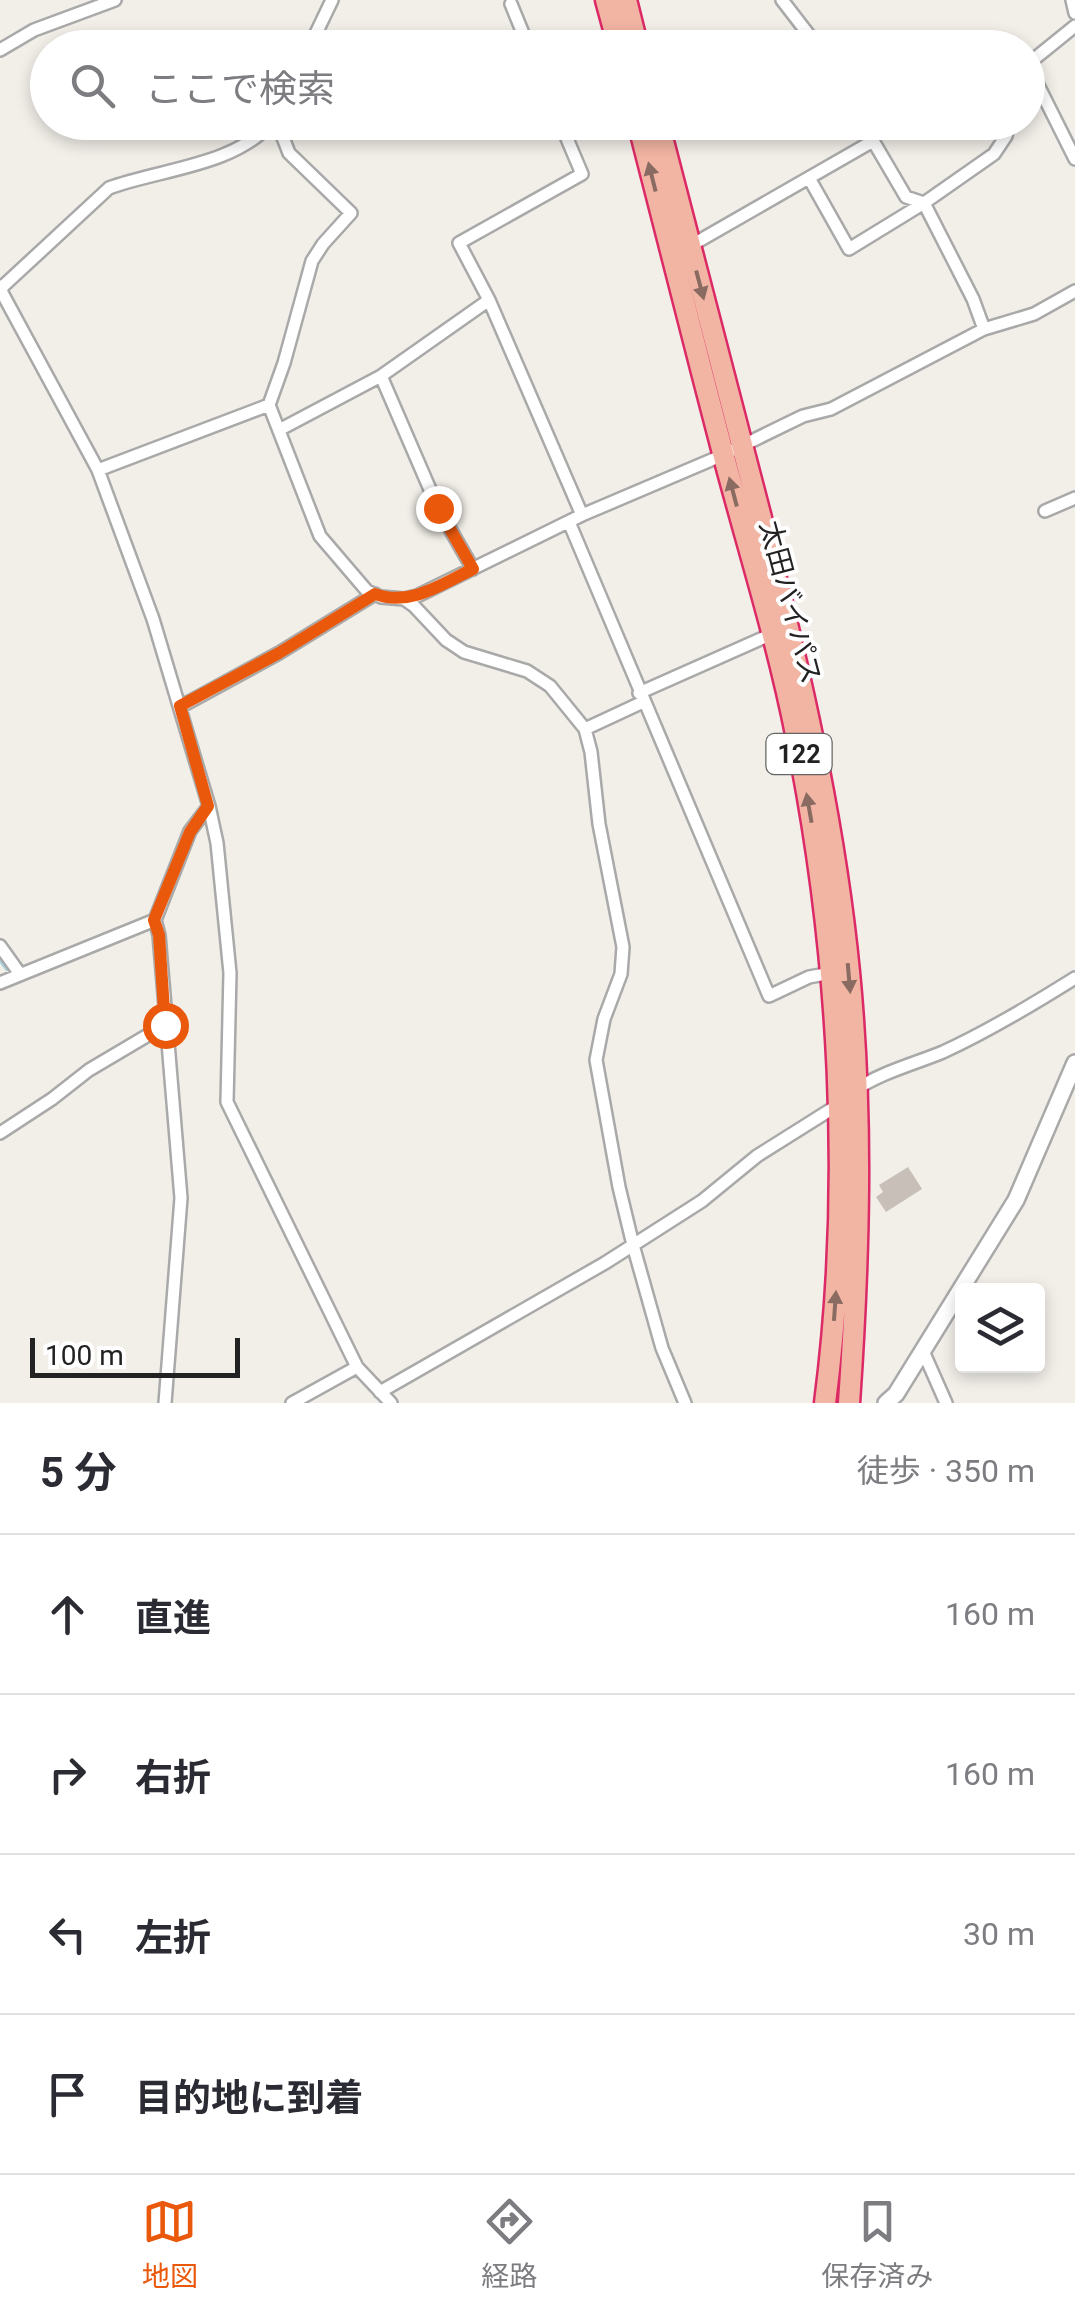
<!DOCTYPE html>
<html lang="ja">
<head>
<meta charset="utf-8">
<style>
  body { margin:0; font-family:Roboto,"Noto Sans JP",sans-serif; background:#f7f7f7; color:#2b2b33 }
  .controls { position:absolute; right:30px; bottom:30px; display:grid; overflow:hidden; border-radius:10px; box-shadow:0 5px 15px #0003 }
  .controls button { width:90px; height:90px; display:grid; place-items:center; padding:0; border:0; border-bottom:2px solid #e1e1e2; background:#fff; color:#2b2b33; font:50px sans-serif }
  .scale { position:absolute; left:30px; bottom:25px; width:210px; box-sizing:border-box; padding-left:10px; border:5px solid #222; border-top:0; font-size:28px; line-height:35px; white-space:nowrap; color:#222; -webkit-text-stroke:8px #fff; paint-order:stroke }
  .stop { position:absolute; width:30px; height:30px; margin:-22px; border:8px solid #ea580c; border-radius:50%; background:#fff }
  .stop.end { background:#ea580c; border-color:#fff; box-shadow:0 2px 10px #0008 }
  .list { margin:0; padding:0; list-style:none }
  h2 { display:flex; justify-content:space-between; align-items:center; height:130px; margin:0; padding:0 40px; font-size:42px }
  h2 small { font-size:32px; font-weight:400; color:#7c7c81 }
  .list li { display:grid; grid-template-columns:65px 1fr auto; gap:30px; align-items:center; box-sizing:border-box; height:160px; padding:0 40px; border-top:2px solid #e1e1e2 }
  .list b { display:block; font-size:38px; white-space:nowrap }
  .list em { font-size:32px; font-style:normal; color:#7c7c81 }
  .icon { flex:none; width:55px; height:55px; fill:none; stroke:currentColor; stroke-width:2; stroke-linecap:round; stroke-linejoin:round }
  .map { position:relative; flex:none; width:1075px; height:1403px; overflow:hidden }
  .search { position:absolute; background:#fff; box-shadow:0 5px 15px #0003; left:30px; right:30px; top:30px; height:110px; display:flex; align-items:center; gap:25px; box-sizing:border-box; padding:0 35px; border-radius:55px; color:#7c7c81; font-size:38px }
  .sheet { height:770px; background:#fff }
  nav { display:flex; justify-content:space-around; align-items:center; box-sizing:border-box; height:140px; border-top:2px solid #e1e1e2; background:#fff; font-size:28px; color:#7c7c81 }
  nav a { display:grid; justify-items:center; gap:5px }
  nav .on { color:#ea580c }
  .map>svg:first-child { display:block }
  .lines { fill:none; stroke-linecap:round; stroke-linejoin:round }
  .stream { stroke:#aad3df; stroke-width:4 }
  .building { fill:#c7bfb8 }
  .minor-casing { stroke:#a9a9a9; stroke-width:16 }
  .tertiary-casing { stroke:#a9a9a9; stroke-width:20 }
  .trunk-casing { stroke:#dc2a67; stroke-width:25 }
  .minor { stroke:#fff; stroke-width:11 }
  .tertiary { stroke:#fff; stroke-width:15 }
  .trunk { stroke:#f2b4a3; stroke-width:20 }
  .oneway { fill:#8a6b62 }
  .route { stroke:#ea580c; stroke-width:12 }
  .labels { text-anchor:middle; stroke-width:8; stroke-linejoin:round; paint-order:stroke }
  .shield { fill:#fff; stroke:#646464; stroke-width:2.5 }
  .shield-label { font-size:25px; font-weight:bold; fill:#222 }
  .street-label { font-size:28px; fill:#222; stroke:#fff }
</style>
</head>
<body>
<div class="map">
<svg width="1075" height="1403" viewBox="0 0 1075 1403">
  <rect width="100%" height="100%" fill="#f2efe9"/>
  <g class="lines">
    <!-- stream -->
    <path class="stream" d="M0,960l7,9"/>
  </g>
  <!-- building -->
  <path class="building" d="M908,1167l14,22 -36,23 -10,-15 7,-5 -4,-7z"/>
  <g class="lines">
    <defs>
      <path id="minor" d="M782,0l37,48
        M1072,0l3,13
        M511,4l18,44
        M309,48l23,-48
        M0,50l34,-20 81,-30
        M1028,64l47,-38
        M1028,65l47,94
        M277,122l12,31 62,60 -28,31 -11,17 -28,102 -15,42 51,131 47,55 14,6 23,2 13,-3 165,-81 141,-60 80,-39 28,-7 153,-80 50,-15 41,-23
        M560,122l22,52 -123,69 30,57 93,215
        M862,122l44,75 18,6 49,96 11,30
        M809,178l40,71 75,-46 70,-49 12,-18 3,-14
        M690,246l183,-105
        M0,289l98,181 55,149 56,187 8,37 13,130 -3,129 130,265 34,36
        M0,289l109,-101c51,-19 126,-22 163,-66
        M381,376l57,132 35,61
        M279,430l102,-54 108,-76
        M98,470l171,-65
        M1045,511l30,-13
        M569,522l200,474 40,-19 22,-4
        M404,599l10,7 32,34 18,12 63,19 23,15 35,43 6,23 8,72 24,123 -2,27 -17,45 -8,41 23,127 14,58 29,103 23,55
        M639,693l133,-59
        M180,707l99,-54 96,-59
        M585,729l58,-27
        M155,920l4,15 22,263 -16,205
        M0,946l20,28
        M0,983l155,-63 35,-89 19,-25
        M855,1090c27,-18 59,-26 88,-38 46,-21 89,-47 132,-74
        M0,1133l52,-34 37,-29 76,-45
        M923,1351l23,52
        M380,1392l225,-129 97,-62 55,-45 81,-51
        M292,1403l65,-36"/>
      <path id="tertiary" d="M0,288v1
        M886,1403l10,-9 120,-194 59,-137"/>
      <path id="trunk" d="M606,0l13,48
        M626,0l12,48
        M638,122c29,111 56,221 85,331 25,95 55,189 74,286 43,214 56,448 28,664
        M658,122c35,132 69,264 103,396 38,150 73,300 88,454 14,143 10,287 0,431"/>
    </defs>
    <!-- minor casing -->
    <use href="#minor" class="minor-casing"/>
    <!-- tertiary casing -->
    <use href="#tertiary" class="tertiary-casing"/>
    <!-- trunk casing -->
    <use href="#trunk" class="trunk-casing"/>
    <!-- minor -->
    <use href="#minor" class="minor"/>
    <!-- tertiary -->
    <use href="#tertiary" class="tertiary"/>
    <!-- trunk -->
    <use href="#trunk" class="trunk"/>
  </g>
  <!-- one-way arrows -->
  <defs><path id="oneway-solid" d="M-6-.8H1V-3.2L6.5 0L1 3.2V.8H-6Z" transform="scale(2.5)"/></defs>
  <g class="oneway">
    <use href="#oneway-solid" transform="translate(652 177) rotate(-104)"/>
    <use href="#oneway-solid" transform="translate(700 285) rotate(75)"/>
    <use href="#oneway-solid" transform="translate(733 492) rotate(-105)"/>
    <use href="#oneway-solid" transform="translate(809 808) rotate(-100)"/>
    <use href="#oneway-solid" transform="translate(849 978) rotate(85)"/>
    <use href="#oneway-solid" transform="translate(835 1306) rotate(-86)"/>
  </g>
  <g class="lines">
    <!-- route -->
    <path class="route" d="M165,1025l-6,-90 -5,-15 36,-88 18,-26 -28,-100 99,-53 96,-59c35,13 67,-10 98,-25l-35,-61"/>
  </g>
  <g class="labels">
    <!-- shield labels -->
    <rect class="shield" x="766.5" y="734" width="65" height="40" rx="8"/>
    <g class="shield-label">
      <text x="799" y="763">122</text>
    </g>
    <!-- street labels -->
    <g class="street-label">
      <text transform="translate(791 602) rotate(75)" y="10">太田バイパス</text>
    </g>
  </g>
</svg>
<div class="controls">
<button><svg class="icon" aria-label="layers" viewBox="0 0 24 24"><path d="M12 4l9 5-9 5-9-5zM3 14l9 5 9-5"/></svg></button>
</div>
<div class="scale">100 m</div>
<div class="stop" style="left:165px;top:1025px"></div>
<div class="stop end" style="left:438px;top:508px"></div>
<div class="search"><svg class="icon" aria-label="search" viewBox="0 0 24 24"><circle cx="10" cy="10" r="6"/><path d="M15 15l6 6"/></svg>ここで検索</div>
</div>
<section class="sheet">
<h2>5 分<small>徒歩 · 350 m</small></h2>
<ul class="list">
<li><svg class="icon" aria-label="ahead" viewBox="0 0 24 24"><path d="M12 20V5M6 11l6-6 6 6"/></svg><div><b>直進</b></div><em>160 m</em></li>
<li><svg class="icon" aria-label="right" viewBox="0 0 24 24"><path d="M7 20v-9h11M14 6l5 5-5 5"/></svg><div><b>右折</b></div><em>160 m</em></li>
<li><svg class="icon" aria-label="left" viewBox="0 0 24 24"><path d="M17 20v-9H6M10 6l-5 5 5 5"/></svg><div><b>左折</b></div><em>30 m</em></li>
<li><svg class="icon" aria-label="arrive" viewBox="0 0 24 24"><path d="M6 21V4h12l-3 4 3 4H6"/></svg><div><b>目的地に到着</b></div></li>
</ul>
</section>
<nav>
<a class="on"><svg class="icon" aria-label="map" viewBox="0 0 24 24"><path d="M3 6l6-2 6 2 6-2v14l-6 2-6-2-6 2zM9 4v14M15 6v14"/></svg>地図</a>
<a><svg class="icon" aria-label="directions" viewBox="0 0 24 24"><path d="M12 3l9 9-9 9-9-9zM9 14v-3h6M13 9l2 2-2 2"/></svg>経路</a>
<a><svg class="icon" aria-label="saved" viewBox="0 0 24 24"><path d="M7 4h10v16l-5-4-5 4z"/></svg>保存済み</a>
</nav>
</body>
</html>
